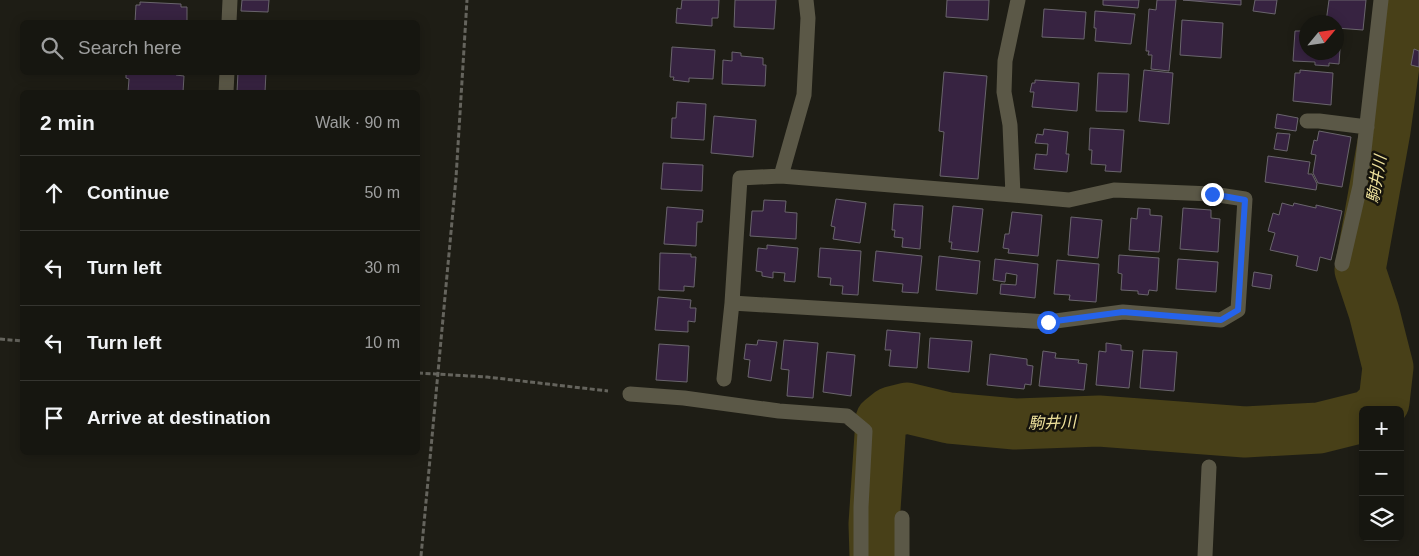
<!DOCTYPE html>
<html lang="en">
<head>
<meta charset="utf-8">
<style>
  body { margin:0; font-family:Arial,"Noto Sans JP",sans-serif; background:#23231e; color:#f1f3f6 }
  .controls { position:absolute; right:15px; bottom:15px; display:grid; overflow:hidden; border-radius:8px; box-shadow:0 2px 12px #0003 }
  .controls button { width:45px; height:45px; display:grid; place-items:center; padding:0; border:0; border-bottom:1px solid #353530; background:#161610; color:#f1f3f6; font:25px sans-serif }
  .compass { position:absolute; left:1299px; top:15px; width:45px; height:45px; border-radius:50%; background:#161610; box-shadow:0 2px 12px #0003; rotate:61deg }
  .stop { position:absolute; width:15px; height:15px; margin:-11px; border:4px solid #2563eb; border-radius:50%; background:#fff }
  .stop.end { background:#2563eb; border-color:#fff; box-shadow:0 1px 5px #0008 }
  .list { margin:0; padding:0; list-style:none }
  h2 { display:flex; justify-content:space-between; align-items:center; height:65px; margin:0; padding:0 20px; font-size:21px }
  h2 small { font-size:16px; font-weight:400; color:#9e9f9f }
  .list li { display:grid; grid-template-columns:32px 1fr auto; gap:15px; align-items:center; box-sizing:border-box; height:75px; padding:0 20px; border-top:1px solid #353530 }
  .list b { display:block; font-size:19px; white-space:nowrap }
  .list em { font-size:16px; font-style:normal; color:#9e9f9f }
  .icon { flex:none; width:28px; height:28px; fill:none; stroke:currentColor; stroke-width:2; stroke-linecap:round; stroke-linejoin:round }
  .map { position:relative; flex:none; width:1419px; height:556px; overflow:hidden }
  .search { position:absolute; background:#161610; box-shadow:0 2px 12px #0003; left:20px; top:20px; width:400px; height:55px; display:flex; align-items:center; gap:12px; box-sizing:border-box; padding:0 18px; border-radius:8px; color:#9e9f9f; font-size:19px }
  .panel { position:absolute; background:#161610; box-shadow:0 2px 12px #0003; left:20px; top:90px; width:400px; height:365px; border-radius:8px }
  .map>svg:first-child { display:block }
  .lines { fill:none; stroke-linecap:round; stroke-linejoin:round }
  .river { stroke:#484018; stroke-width:51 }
  .building { fill:#372341; stroke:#6a656d }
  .path { stroke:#65645d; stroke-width:3; stroke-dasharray:5 2.5; stroke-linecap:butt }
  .minor { stroke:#5b5847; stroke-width:15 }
  .route { stroke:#2563eb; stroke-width:6 }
  .labels { text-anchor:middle; stroke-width:5; stroke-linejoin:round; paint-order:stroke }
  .water-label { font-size:16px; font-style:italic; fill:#efe29c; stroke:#15130c }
</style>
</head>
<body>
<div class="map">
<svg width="1419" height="556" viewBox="0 0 1419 556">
  <rect width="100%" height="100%" fill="#1e1d15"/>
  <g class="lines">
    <!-- river -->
    <path class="river" d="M1375,410l9,-8 4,-35 -14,-55 -14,-42 25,-139 18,-131
      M875,556l-1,-32 7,-104 10,-8 16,-4 42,10 66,6 84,-3 146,11 74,-4 44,-11"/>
  </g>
  <!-- building -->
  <path class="building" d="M242,0h27l-1,12 -27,-1z
    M682,0h37l-1,18h-6v8l-36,-3 1,-15 4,1z
    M735,0h41l-2,29 -40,-2z
    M947,0h42l-1,20 -42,-3z
    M1103,0h36l-1,8 -35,-3z
    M1157,0h19l-7,71 -18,-2 1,-14h-4l1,-4h-3l3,-42 7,1z
    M1183,0h58v5z
    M1255,0h22l-2,14 -22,-3z
    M1329,0h37l-3,30 -27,-2v-6h-10z
    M140,2l41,2v3h6v15h-52l1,-17h4z
    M1044,9l42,3 -2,27 -42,-2z
    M1095,11l40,3 -4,30 -36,-3 1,-13h-2z
    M1182,20l41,3 -2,35 -41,-3z
    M1295,31h11v21h30v-18h5l-2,30 -10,-1v3l-14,-1v-3l-22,-1z
    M672,47l43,3 -2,29 -24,-1v4l-16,-2 1,-3h-4z
    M1414,49l5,2v16l-8,-2z
    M732,52l9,1v3l22,2v7h3l-1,21 -43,-2 1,-24 9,1z
    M1144,70l29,3 -4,51 -30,-3z
    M1300,70l33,3 -2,32 -38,-4 2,-28h5z
    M126,72h50v3l8,1 -1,16h-55l1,-13 -3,-1z
    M238,72h28l-1,20h-28z
    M944,72l43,4 -9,103 -38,-3 4,-44 -5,-1z
    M1098,73l31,1 -2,38 -31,-1z
    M1035,80l44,3 -2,28 -45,-4 2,-15h-4l2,-9h3z
    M677,102l29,2 -2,36 -33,-2 1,-20h4z
    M1277,114l21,4 -2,13 -21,-3z
    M714,116l42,4 -3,37 -42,-4z
    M1090,128l34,2 -3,42 -16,-1 1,-6 -15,-1 1,-14h-3z
    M1044,129l24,3 -2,22h3l-2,18 -33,-3 2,-15 11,1 1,-11 -13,-1 2,-9 6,1z
    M1319,131l32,6 -9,50 -24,-4 -5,-10 3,-18 -5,-1 3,-14 3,1z
    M1277,133l13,1 -3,17 -13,-2z
    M1268,156l42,6 -2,12h4l5,10 -1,6 -51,-8z
    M663,163l40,2 -1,26 -41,-2z
    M836,199l30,4 -6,40 -27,-4 2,-12 -4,-1z
    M764,200l22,1 -1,11 12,1 -1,26 -46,-3 2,-25h11z
    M1282,203l11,3 1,-3 22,5v-3l26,6 -11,49 -11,-3 -3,14 -21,-5 2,-10 -28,-6 5,-17 -7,-2 5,-18 6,2z
    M894,204l29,2 -3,43 -18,-2 1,-9 -9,-1 1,-7h-3z
    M953,206l30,3 -5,43 -27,-3 1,-7h-3z
    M667,207l36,3 -1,12h-5l-1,24 -32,-2z
    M1138,208l12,1v6l12,1 -3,36 -30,-2 2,-32 6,1z
    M1183,208l28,2v8l9,1 -2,33 -38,-3z
    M1012,212l30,3 -4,41 -30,-3 1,-4 -6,-1 2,-14h4z
    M1071,217l31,3 -4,38 -30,-3z
    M767,245l31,3 -3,34 -11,-1 1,-8 -12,-1v6l-11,-2v-4l-6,-1 2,-23 9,1z
    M820,248l41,3 -3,44 -16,-1 1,-8 -13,-1 1,-7 -13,-1z
    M876,251l46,5 -4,37 -16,-1 1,-8 -30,-3z
    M660,253l31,1v3h5l-2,30 -10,-1v5l-25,-1z
    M1119,255l40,3 -2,33 -8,-1 -1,5 -10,-1v-3l-17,-1 1,-16 -4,-1z
    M939,256l41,5 -3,33 -41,-4z
    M995,259l43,5 -3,34 -35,-4 1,-10 15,1 1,-10 -11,-2 -1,9 -12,-2z
    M1178,259l40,3 -2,30 -40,-3z
    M1057,260l42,4 -3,38 -27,-2 1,-5 -16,-1z
    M1254,272l18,3 -2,14 -18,-3z
    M658,297l33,3 -1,8h6l-1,14 -7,-1v11l-33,-2z
    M887,330l33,3 -3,35 -28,-2 2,-16h-6z
    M930,338l42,3 -3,31 -41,-4z
    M758,340l19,2 -6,39 -23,-4 2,-17 -6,-1 2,-15 11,1z
    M784,340l34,3 -5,55 -26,-2 2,-26 -8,-1z
    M1106,343l15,2v5l12,1 -4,37 -33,-3 3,-34 7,1z
    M659,344l30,2 -2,36 -31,-2z
    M1143,350l34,2 -3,39 -34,-3z
    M1043,351l13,2 -1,5 24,2 -1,3 9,1 -3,26 -45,-4z
    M827,352l28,3 -4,41 -28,-4z
    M990,354l37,5v6l6,1 -2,19 -6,-1 -1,5 -37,-4z"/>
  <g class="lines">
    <!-- path -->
    <path class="path" d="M0,339l22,2
      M418,373l69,4 121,14
      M421,556l35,-378 11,-178"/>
    <!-- minor -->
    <path class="minor" d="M229,22l1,-22
      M226,92l1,-20
      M1307,121h12l48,6
      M781,176l232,19
      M1342,264l18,-78 21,-186
      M732,303l316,19 75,-10 98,8 17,-10 7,-111 -33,-5 -98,-4 -45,10 -56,-5 -3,-70 -6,-33 1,-31 13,-61
      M724,379l8,-76 8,-125 41,-2 23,-81 4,-77 -2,-18
      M630,394l54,4 95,13 68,5 18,15 -4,76v49
      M902,556v-38
      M1205,556l4,-89"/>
  </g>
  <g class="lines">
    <!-- route -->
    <path class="route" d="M1048,322l75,-10 98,8 17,-10 7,-110 -33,-6"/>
  </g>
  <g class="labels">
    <!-- water labels -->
    <g class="water-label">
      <text transform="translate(1376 179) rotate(-80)" y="6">駒井川</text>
      <text transform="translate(1052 422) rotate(-2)" y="6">駒井川</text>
    </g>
  </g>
</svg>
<div class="controls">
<button>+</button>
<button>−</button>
<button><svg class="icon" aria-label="layers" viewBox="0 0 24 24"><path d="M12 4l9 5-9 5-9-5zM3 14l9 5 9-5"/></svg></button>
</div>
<svg class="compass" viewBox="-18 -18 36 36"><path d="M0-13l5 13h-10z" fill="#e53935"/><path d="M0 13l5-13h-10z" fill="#9e9f9f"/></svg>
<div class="stop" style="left:1048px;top:322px"></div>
<div class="stop end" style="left:1212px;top:194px"></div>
<div class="search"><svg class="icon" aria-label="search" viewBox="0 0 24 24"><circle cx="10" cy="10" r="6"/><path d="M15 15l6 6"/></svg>Search here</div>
<section class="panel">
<h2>2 min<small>Walk · 90 m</small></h2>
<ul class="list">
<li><svg class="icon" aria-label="ahead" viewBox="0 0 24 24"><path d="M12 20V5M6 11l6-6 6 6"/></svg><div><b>Continue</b></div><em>50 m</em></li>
<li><svg class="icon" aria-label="left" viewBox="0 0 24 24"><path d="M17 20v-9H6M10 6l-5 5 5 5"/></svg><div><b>Turn left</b></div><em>30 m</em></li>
<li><svg class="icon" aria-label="left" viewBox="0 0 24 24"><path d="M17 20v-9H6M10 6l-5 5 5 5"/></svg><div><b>Turn left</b></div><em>10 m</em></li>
<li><svg class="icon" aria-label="arrive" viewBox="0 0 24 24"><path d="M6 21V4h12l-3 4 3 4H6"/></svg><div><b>Arrive at destination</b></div></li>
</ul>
</section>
</div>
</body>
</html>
